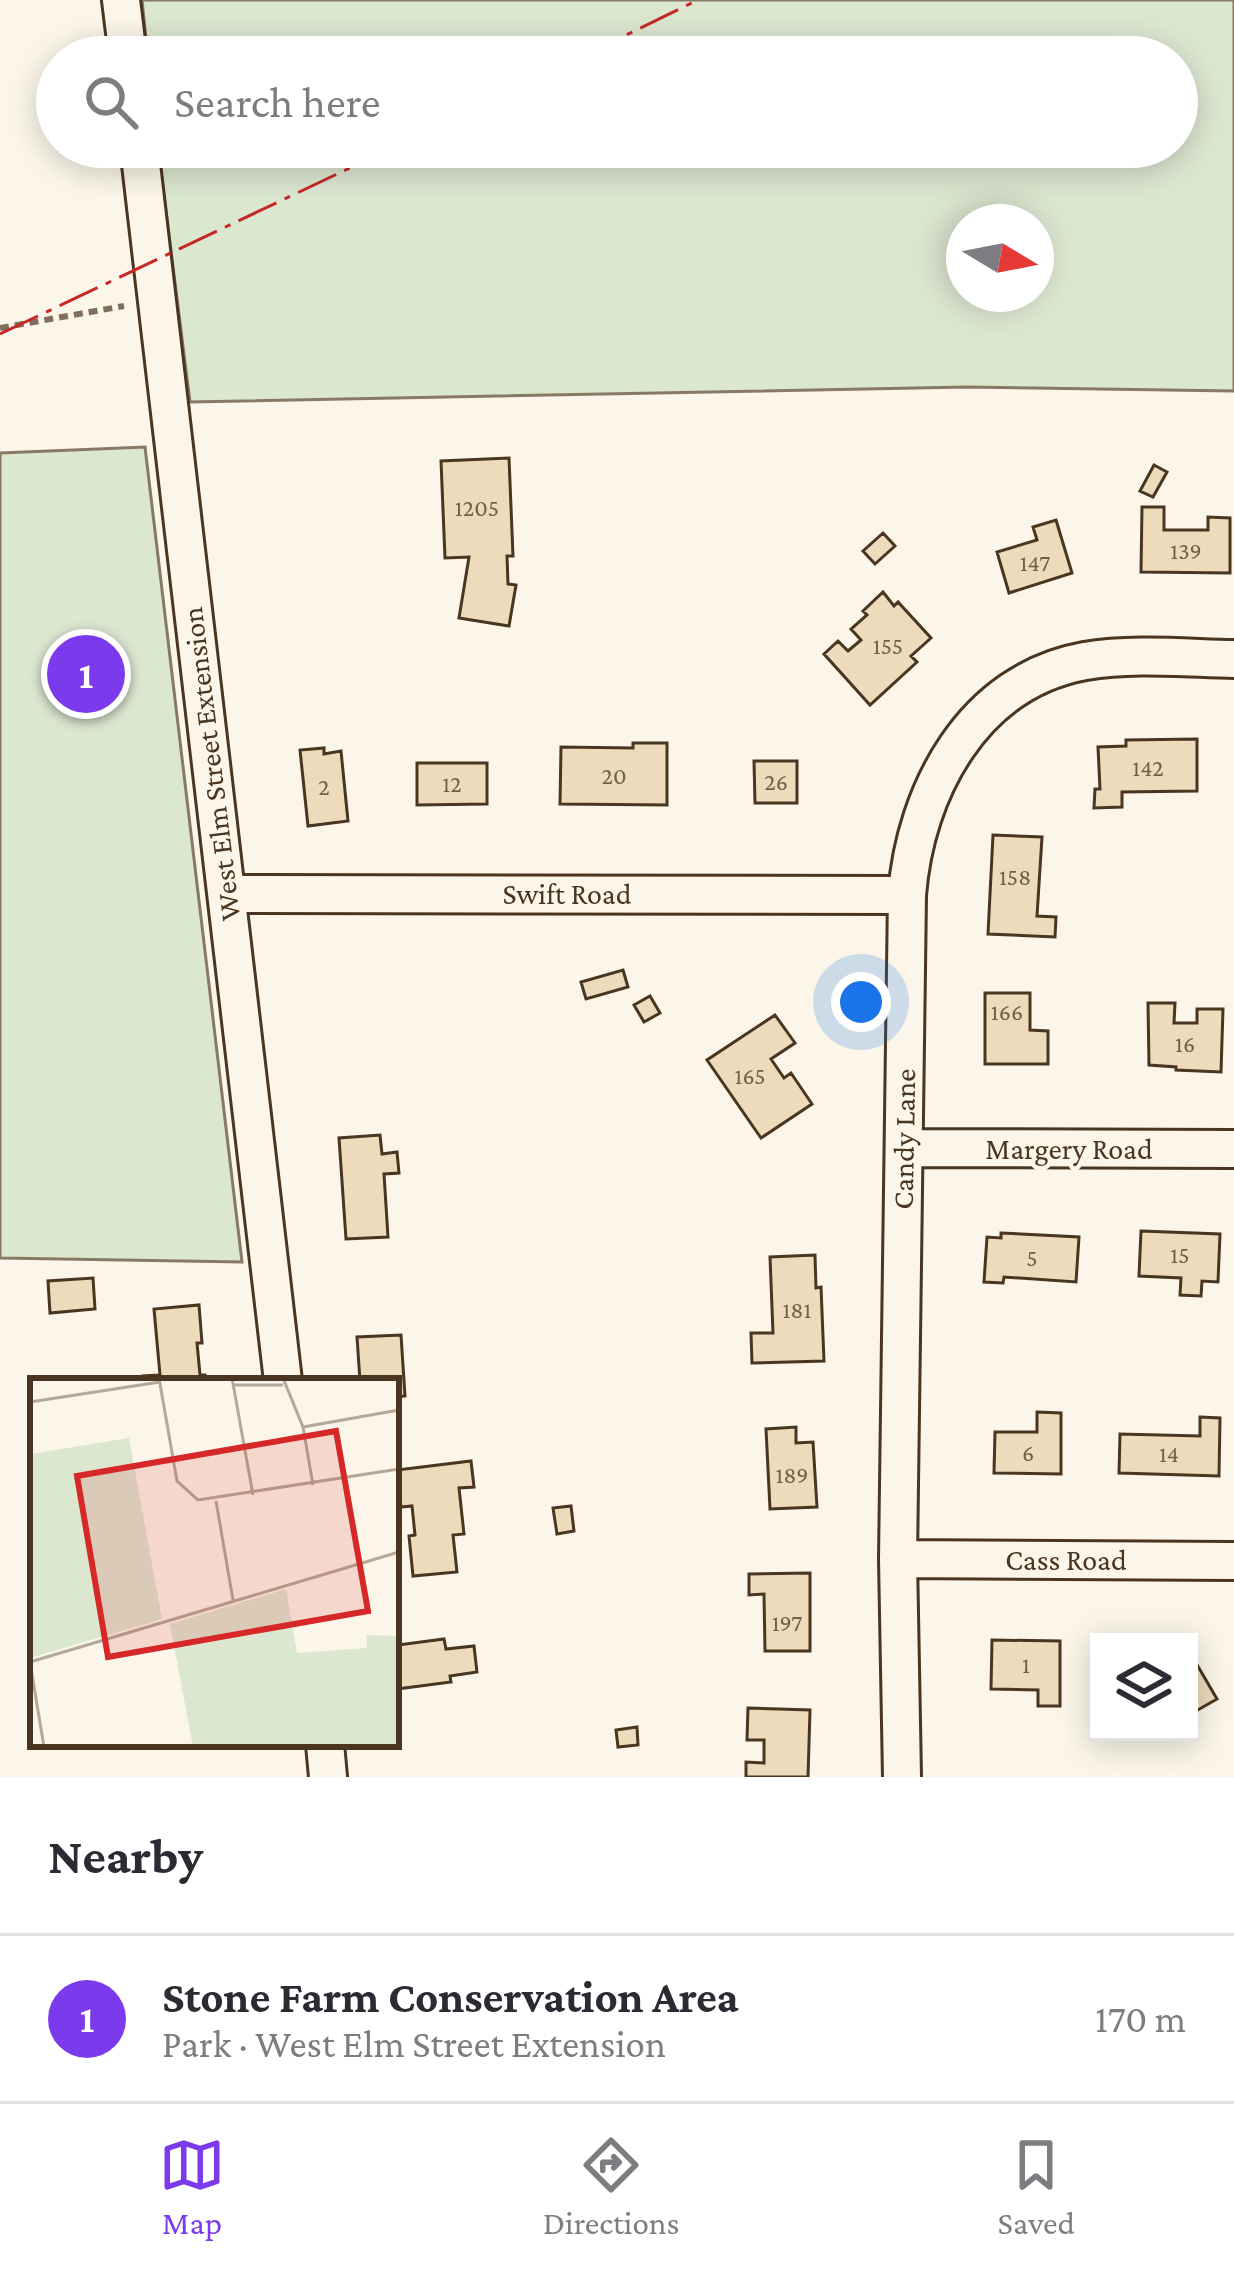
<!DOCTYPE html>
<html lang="en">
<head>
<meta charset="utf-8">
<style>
  body { margin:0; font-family:"Crimson Pro",serif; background:#f2f2f3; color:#2b2b33 }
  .controls { position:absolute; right:36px; bottom:36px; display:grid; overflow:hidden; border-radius:0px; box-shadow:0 6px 30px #0003 }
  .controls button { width:108px; height:108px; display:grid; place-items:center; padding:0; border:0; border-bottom:3px solid #e1e1e2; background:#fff; color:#2b2b33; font:60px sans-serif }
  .compass { position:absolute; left:946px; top:204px; width:108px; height:108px; border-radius:50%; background:#fff; box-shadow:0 6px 30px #0003; rotate:100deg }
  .you { position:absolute; left:861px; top:1002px; width:42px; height:42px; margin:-30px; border:9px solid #fff; border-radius:50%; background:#1a73e8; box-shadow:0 0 0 18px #1a73e833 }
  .badge { display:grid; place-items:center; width:78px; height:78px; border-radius:50%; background:#7c3aed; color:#fff; font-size:39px; font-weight:700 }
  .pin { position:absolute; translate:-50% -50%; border:6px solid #fff; box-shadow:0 3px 12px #0006 }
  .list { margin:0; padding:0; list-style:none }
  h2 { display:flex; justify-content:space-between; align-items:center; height:156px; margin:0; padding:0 48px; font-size:51px }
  h2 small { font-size:39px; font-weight:400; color:#7c7c81 }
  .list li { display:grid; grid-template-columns:78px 1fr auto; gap:36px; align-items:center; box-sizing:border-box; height:168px; padding:0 48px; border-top:3px solid #e1e1e2 }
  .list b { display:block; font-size:45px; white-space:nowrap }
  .list p { margin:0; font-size:39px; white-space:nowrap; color:#7c7c81 }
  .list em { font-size:39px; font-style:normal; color:#7c7c81 }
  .icon { flex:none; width:66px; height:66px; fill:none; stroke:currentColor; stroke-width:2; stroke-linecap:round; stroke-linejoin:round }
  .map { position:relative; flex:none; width:1234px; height:1777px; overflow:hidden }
  .search { position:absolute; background:#fff; box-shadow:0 6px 30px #0003; left:36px; right:36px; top:36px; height:132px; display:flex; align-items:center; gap:30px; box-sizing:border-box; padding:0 42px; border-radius:66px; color:#7c7c81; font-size:45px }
  .sheet { height:324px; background:#fff }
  nav { display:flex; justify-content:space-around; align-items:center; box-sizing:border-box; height:168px; border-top:3px solid #e1e1e2; background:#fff; font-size:33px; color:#7c7c81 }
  nav a { display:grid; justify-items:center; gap:6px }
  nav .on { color:#7c3aed }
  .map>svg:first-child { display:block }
  .green { fill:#dce7d0; stroke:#887966; stroke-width:3; fill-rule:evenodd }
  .building { fill:#ecdcbc; stroke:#4a3520; stroke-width:3 }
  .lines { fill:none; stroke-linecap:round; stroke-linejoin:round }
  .minor-casing { stroke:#4a3520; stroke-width:42 }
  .path { stroke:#7f6f5c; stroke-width:6; stroke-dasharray:9 6; stroke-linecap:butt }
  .minor { stroke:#fbf6e9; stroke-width:36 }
  .power { stroke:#c62828; stroke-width:3; stroke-dasharray:42 9 6 9; stroke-linecap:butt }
  .labels { text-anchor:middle; stroke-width:9; stroke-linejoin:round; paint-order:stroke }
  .number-label { font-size:24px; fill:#725f47 }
  .street-label { font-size:30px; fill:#4a3520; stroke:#fbf6e9 }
  .inset-road { fill:none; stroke:#b4a999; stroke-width:3 }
  .view { fill:#d62828; fill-opacity:0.15; stroke:#d62828; stroke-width:6 }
  .inset-edge { fill:none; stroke:#4a3520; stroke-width:6 }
</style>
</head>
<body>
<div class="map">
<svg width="1234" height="1777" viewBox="0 0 1234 1777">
  <rect width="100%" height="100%" fill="#fbf6e9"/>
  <!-- green -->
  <path class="green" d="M142,0h1092v391l-267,-4 -777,15 -32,-255h1019v-90h-1029zM964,222h72v72h-72z
    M145,447l97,815 -242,-4v-805z"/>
  <!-- building -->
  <path class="building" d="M509,458l4,98h-6l1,28 8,1 -7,41 -50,-8 10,-61 -24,1 -4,-97z
    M1154,465l13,7 -14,25 -13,-6z
    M1142,507h22v23h44v-13l22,1v55l-89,-1z
    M1056,520l16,53 -63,20 -12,-41 40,-12 -4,-13z
    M883,533l12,13 -20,18 -12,-13z
    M883,592l11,14 4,-4 33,36 -20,18 6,6 -47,43 -46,-51 14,-13 10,10 13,-11 -10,-11 16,-14 -4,-4z
    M1197,739v52l-75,1v15l-28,1 1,-19h5l-2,-42 28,-1v-6z
    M633,743h34v62l-107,-1 1,-57 72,1z
    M324,748v6l17,-3 7,70 -40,5 -8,-76z
    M754,761h43v42h-42z
    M417,763h70v41l-70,1z
    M993,835l49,2 -5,79 19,1 -1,20 -67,-3z
    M623,970l5,17 -42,12 -5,-17z
    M985,993h45v37l18,1v33h-63z
    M650,996l10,17 -16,9 -10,-17z
    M1148,1003h27l-1,20h23v-14h26l-2,63 -45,-2v-3l-27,-2z
    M775,1015l20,28 -24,16 13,19 7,-5 21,31 -51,34 -54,-78z
    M380,1135l2,19 15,-2 2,21 -15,1 4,63 -42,2 -7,-101z
    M1141,1231l79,3 -2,48 -16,-1 -1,15 -21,-1 1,-17 -42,-2z
    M1001,1233l78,4 -3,45 -72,-5 -1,6 -19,-1 3,-45 14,1z
    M815,1255l1,33 5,-1 3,74 -72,2 -1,-30h22l-3,-76z
    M93,1278l2,31 -45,4 -2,-32z
    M199,1305l3,38h-5l3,32h5v6h-62v-5l17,-1 -6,-66z
    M401,1335l4,61 -9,1v-16h-36l-3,-44z
    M1037,1412l24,1v61l-67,-1 1,-41h42z
    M1200,1417l20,1 -1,58 -100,-3 1,-39 80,2z
    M796,1427v16l17,-1 4,65 -47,2 -4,-80z
    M471,1461l3,26 -15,1 5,46 -11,1 4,37 -44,4 -4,-40 6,-1 -3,-29 -11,1 -4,-37z
    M571,1506l3,25 -17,3 -4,-26z
    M810,1573v78h-45l-1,-57 -15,1v-21z
    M444,1639l2,10 28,-3 3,26 -27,4 1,6 -54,7 -1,-20 4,-1 -2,-23z
    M992,1640l68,1v65h-22v-16l-47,-1z
    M1189,1651l28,48 -28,16z
    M748,1708l62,2 -2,67h-62v-15l18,1v-23h-17z
    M637,1727l1,18 -20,2 -2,-17z"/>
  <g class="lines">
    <defs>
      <path id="minor" d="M121,0l7,57
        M139,147l144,1234
        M227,894l680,1
        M904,1148l330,1
        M898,1559l336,2
        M325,1744l3,33
        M902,1777l-4,-218 9,-664c8,-104 66,-214 178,-234 48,-8 100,-3 149,-2"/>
    </defs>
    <!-- minor casing -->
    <use href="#minor" class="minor-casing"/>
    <!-- path -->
    <path class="path" d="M0,328l124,-22"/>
    <!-- minor -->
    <use href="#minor" class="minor"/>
    <!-- power -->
    <path class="power" d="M581,57l117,-57
      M0,334l394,-187"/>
  </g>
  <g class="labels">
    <!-- number labels -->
    <g class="number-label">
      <text x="477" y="516">1205</text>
      <text x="1186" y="559">139</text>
      <text x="1035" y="571">147</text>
      <text x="888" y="654">155</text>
      <text x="1148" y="776">142</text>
      <text x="614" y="784">20</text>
      <text x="776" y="790">26</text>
      <text x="452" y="792">12</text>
      <text x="324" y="795">2</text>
      <text x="1015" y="885">158</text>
      <text x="1007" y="1020">166</text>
      <text x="1185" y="1052">16</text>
      <text x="750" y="1084">165</text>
      <text x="1180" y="1263">15</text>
      <text x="1032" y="1266">5</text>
      <text x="797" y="1318">181</text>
      <text x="1028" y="1461">6</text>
      <text x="1169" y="1462">14</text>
      <text x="792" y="1483">189</text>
      <text x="787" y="1631">197</text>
      <text x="1026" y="1673">1</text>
    </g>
    <!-- street labels -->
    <g class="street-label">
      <text transform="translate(211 764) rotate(-97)" y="10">West Elm Street Extension</text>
      <text x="567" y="904">Swift Road</text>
      <text transform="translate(904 1139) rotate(-89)" y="10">Candy Lane</text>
      <text x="1069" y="1159">Margery Road</text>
      <text x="1066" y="1570">Cass Road</text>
    </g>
  </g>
  <!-- overview -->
  <g transform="translate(30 1378)">
    <rect width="369" height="369" fill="#fbf6e9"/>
    <path d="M99,60l33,181 -132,39v-204zM256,211l11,64 70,-5 -1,-13 33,1v111h-206l-23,-123z" fill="#dce7d0"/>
    <path class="inset-road" d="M129,0l18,103 21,19 201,-31M202,0l21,117M253,0l20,49 96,-17M204,7h49M0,24l130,-20M273,49l10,58M186,123l17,99M0,284l369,-110M0,284l14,85"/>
    <path class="view" d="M306,53l32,180 -260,46 -31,-181z"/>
    <rect width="369" height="369" class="inset-edge"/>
  </g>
</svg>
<div class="controls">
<button><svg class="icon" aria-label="layers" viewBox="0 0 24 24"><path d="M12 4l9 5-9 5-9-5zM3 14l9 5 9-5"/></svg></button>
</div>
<svg class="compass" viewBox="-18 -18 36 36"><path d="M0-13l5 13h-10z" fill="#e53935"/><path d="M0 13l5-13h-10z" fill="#7c7c81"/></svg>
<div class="you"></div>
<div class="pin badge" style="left:86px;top:674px">1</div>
<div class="search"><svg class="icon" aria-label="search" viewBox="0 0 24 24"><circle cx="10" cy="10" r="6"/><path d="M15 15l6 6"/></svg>Search here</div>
</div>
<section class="sheet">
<h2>Nearby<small></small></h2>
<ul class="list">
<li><span class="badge">1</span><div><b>Stone Farm Conservation Area</b><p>Park · West Elm Street Extension</p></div><em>170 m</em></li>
</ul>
</section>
<nav>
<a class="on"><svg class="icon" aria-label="map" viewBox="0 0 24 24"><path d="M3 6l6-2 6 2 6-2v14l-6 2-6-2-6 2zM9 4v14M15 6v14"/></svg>Map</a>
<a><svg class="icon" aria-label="directions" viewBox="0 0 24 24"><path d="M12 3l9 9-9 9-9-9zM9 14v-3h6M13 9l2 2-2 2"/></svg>Directions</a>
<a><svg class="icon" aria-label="saved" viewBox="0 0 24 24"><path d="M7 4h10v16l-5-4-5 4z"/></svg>Saved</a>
</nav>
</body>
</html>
